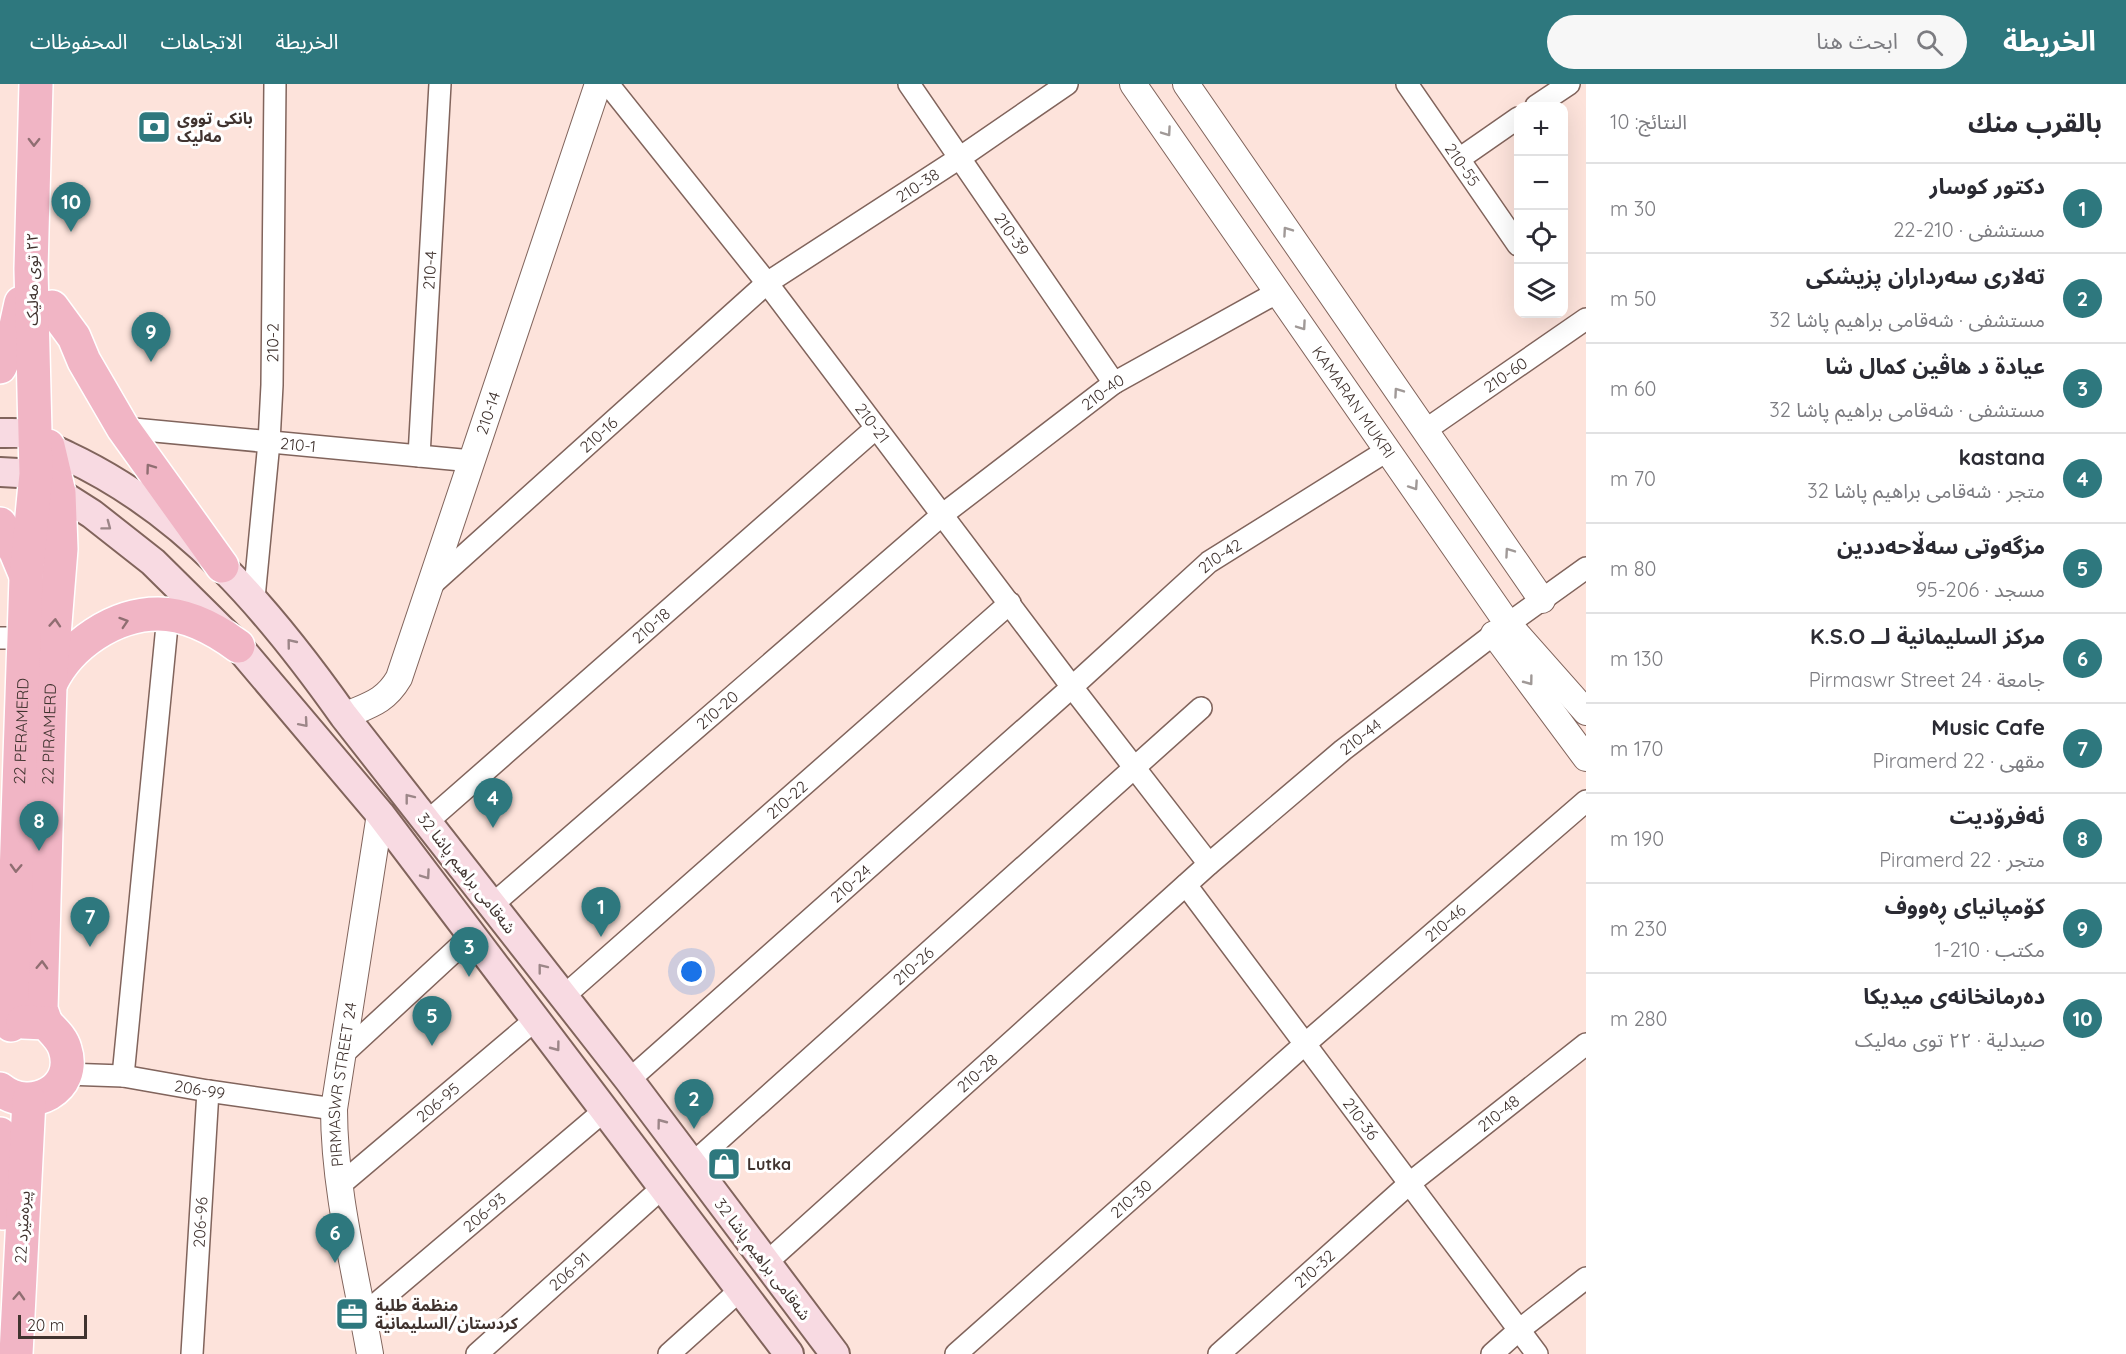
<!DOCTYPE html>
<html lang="ar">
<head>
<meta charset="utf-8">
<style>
  body { margin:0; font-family:Quicksand,"Noto Sans Arabic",sans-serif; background:#f7f7f7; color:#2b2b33; direction:rtl }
  .controls { position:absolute; right:18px; top:18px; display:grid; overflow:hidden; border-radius:12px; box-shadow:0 6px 24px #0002 }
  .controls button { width:54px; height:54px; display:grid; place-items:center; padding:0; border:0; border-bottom:2px solid #e1e1e2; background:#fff; color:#2b2b33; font:30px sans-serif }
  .scale { position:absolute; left:18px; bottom:15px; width:69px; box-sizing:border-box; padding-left:6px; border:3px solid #40332f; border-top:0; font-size:16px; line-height:21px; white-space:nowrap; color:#40332f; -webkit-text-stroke:4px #fff; paint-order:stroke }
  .you { position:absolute; left:692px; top:888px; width:21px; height:21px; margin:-15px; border:4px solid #fff; border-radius:50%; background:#1a73e8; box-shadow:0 0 0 9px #1a73e833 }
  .badge { display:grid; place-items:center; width:39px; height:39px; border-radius:50%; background:#2e787e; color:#fff; font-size:20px; font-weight:700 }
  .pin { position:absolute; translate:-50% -50px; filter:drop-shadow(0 2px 3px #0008) }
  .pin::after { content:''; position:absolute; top:32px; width:21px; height:18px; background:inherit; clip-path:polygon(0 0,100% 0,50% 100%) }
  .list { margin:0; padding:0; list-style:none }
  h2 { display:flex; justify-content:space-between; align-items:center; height:78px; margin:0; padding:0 24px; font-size:26px }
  h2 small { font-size:20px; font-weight:400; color:#7c7c81 }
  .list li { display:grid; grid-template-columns:39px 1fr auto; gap:18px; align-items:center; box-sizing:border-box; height:90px; padding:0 24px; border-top:2px solid #e1e1e2 }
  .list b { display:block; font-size:22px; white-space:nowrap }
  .list p { margin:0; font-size:20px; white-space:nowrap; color:#7c7c81 }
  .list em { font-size:20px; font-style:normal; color:#7c7c81 }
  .icon { flex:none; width:33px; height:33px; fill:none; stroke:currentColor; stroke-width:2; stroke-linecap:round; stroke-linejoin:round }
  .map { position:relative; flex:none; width:1586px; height:1270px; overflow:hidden; direction:ltr }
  header { display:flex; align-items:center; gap:36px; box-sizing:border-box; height:84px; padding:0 30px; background:#2e787e; color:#fff }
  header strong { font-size:28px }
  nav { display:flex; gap:33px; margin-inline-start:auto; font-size:21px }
  .search { width:420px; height:54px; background:#f7f7f7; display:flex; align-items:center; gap:15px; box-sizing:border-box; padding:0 21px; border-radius:33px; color:#7c7c81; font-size:22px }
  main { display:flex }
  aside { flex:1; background:#fff }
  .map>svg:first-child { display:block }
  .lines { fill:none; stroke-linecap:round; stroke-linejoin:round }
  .minor-casing { stroke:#81645c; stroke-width:24 }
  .tertiary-casing { stroke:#81645c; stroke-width:28 }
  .secondary-casing { stroke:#81645c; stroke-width:32 }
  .primary-casing { stroke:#fff; stroke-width:36 }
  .minor { stroke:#fff; stroke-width:21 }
  .tertiary { stroke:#fff; stroke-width:26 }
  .secondary { stroke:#f8dae2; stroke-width:28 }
  .primary { stroke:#f1b5c5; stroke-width:33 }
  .oneway { stroke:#a09997 }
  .oneway2 { stroke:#906e72 }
  .oneway3 { stroke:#9c8688 }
  .labels { text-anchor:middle; stroke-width:6; stroke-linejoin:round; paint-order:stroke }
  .poi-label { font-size:16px; font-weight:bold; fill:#40332f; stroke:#fff; text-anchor:start }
  .street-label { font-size:16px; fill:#40332f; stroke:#fff }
</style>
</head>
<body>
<header>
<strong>الخريطة</strong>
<div class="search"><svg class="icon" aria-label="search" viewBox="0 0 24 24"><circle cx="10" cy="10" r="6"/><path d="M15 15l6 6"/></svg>ابحث هنا</div>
<nav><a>الخريطة</a><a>الاتجاهات</a><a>المحفوظات</a></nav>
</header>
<main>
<aside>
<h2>بالقرب منك<small>النتائج: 10</small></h2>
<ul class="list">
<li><span class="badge">1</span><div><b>دكتور كوسار</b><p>مستشفى · 210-22</p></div><em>30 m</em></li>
<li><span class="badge">2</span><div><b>تەلاری سەرداران پزیشکی</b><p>مستشفى · شەقامی براهیم پاشا 32</p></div><em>50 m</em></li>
<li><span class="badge">3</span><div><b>عيادة د هاڤین کمال شا</b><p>مستشفى · شەقامی براهیم پاشا 32</p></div><em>60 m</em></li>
<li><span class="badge">4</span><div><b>kastana</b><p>متجر · شەقامی براهیم پاشا 32</p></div><em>70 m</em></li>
<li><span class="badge">5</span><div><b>مزگەوتی سەڵاحەددین</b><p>مسجد · 206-95</p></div><em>80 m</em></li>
<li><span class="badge">6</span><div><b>مرکز السلیمانیة لــ K.S.O</b><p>جامعة · Pirmaswr Street 24</p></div><em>130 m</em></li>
<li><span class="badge">7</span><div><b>Music Cafe</b><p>مقهى · 22 Piramerd</p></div><em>170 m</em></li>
<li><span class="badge">8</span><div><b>ئەفرۆدیت</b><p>متجر · 22 Piramerd</p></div><em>190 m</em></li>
<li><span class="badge">9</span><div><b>کۆمپانیای ڕەووف</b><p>مكتب · 210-1</p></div><em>230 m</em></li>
<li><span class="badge">10</span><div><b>دەرمانخانەی میدیکا</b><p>صيدلية · ٢٢ توی مەلیک</p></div><em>280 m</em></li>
</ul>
</aside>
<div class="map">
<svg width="1586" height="1270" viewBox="0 0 1586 1270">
  <rect width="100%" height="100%" fill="#fde3db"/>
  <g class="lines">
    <defs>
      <g id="minor">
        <path id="s1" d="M608,0l159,199 305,404 137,177"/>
        <path id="s2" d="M909,0l205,299"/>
        <path id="s3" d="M1407,0l111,161"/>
        <path d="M1536,22l33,-22"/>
        <path d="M1459,75l59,-41"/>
        <path id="s4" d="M123,344l349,33"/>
        <path id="s5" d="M1424,347l162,-112"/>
        <path id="s6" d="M419,372l21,-372"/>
        <path id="s7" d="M429,503l338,-304 194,-126 106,-73"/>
        <path id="s8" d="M254,514l15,-156 3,-57 3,-301"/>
        <path d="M0,554h24"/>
        <path id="s9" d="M427,738l449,-394"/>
        <path id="s10" d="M1186,801l351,469"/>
        <path id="s11" d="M492,821l450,-390 172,-132 164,-91"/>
        <path id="s12" d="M564,912l446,-393"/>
        <path d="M342,971l129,-119"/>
        <path id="s13" d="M65,990l58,2 85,15 126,18"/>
        <path d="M123,992l45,-461"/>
        <path id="s14" d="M629,996l443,-393 137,-125 179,-112"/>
        <path id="s15" d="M692,1080l509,-456"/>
        <path id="s16" d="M340,1101l195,-165"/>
        <path id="s17" d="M766,1179l443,-399 134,-114 151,-116 92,-66"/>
        <path id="s18" d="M363,1231l242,-205"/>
        <path id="s19" d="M192,1270l16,-263"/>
        <path id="s20" d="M477,1270l185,-166"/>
        <path d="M669,1270l70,-63"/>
        <path id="s21" d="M956,1270l349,-310 281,-243"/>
        <path id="s22" d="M1219,1270l191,-171 176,-139"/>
        <path d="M1492,1270l27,-24 67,-52"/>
      </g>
      <g id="tertiary">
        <path id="s23" d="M1133,0l375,540 78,88"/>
        <path d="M1186,0l356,516"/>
        <path d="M1494,550l92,124"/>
        <path id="s24" d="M344,632c25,-11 41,-14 55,-38l199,-594"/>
        <path id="s25" d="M370,1270c-14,-80 -36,-164 -36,-245l46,-295"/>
      </g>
      <path id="secondary" d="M0,349c9,0 30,-1 36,3 4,2 7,7 10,9 6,5 14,7 21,11 120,56 202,154 277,260l285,364 206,274
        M0,388l36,2 23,19 33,21 61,48 85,84 142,168 409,540"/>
      <g id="primary">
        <path d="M52,223l22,30 10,24 39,67 99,138"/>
        <path d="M0,283l14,-32 7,-32"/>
        <path d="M0,440l16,28 10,24"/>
        <path d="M51,599c18,-38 63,-69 107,-69 29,0 57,15 80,32"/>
        <path id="s26" d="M46,939l-5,-14 9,-324 11,-136 -2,-56 -11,-47"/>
        <path id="s27" d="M11,941l15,-447 10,-104 -5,-205 5,-185"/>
        <path d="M0,1005c31,25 78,0 65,-40 -3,-11 -12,-18 -19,-26l-23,-1"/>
        <path d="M0,1050l3,79"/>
        <path d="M16,1270l13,-254"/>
      </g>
    </defs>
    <!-- minor casing -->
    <use href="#minor" class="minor-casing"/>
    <!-- tertiary casing -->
    <use href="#tertiary" class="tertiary-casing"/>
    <!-- secondary casing -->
    <use href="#secondary" class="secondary-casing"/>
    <!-- primary casing -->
    <use href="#primary" class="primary-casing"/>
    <!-- minor -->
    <use href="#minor" class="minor"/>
    <!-- tertiary -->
    <use href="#tertiary" class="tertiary"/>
    <!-- secondary -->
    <use href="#secondary" class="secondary"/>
    <!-- primary -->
    <use href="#primary" class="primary"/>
  </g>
  <!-- one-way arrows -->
  <defs><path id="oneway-chevron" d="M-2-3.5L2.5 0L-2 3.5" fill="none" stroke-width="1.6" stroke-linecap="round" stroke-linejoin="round" transform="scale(1.5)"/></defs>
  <g class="oneway">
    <use href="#oneway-chevron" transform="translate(1167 48) rotate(55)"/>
    <use href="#oneway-chevron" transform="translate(1287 147) rotate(-125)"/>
    <use href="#oneway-chevron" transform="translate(1302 242) rotate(55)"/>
    <use href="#oneway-chevron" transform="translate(1398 308) rotate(-125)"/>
    <use href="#oneway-chevron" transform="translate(1414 402) rotate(56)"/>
    <use href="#oneway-chevron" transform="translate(1509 468) rotate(-125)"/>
    <use href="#oneway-chevron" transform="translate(1529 597) rotate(53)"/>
  </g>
  <g class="oneway2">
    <use href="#oneway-chevron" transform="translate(34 58) rotate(91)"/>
    <use href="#oneway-chevron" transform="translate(150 384) rotate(-126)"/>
    <use href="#oneway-chevron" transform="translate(124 538) rotate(-18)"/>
    <use href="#oneway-chevron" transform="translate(55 539) rotate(-86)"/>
    <use href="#oneway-chevron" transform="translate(16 784) rotate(92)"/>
    <use href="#oneway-chevron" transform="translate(42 881) rotate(-88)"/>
    <use href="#oneway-chevron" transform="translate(19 1212) rotate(-87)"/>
  </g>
  <g class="oneway3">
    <use href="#oneway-chevron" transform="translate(107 442) rotate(37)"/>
    <use href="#oneway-chevron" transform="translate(291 559) rotate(-129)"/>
    <use href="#oneway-chevron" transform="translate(304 639) rotate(49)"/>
    <use href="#oneway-chevron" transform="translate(409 714) rotate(-128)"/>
    <use href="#oneway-chevron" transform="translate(426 791) rotate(55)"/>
    <use href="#oneway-chevron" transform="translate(542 884) rotate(-128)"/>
    <use href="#oneway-chevron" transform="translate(556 963) rotate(53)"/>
    <use href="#oneway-chevron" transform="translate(661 1039) rotate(-127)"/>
  </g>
  <!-- icons -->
  <defs>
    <symbol id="bank-square" viewBox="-11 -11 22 22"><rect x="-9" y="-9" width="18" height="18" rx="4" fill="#2e787e" stroke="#fff"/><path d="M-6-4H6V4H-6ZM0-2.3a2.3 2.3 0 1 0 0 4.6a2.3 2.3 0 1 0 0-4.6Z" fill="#fff"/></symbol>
    <symbol id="shop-square" viewBox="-11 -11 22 22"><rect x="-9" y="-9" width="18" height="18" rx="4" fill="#2e787e" stroke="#fff"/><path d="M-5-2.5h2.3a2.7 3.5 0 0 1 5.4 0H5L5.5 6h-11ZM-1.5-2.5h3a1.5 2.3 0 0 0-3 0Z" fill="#fff"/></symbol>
    <symbol id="office-square" viewBox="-11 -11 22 22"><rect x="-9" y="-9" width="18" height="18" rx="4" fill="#2e787e" stroke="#fff"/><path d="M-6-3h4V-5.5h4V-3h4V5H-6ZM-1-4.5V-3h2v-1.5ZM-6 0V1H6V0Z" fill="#fff"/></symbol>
  </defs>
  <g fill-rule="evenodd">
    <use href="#bank-square" x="135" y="24" width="38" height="38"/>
    <use href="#shop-square" x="705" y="1061" width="38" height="38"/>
    <use href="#office-square" x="333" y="1211" width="38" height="38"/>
  </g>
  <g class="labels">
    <!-- poi labels -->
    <g class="poi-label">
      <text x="177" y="40">بانکی تووی<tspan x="177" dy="18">مه‌لیک</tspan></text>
      <text x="747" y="1086">Lutka</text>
      <text x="375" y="1227">منظمة طلبة<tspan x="375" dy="18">كردستان/السليمانية</tspan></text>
    </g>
    <!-- street labels -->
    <g class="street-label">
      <text dy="6" stroke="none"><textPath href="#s3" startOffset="98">210-55</textPath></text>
      <text dy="6" stroke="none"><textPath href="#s7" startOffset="634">210-38</textPath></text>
      <text dy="6" stroke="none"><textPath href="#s2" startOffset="182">210-39</textPath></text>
      <text dy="6" stroke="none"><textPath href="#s6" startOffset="186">210-4</textPath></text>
      <text transform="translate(32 195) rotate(-90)" y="6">٢٢ توی مەلیک</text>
      <text dy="6" stroke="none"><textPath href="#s8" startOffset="256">210-2</textPath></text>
      <text dy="6" stroke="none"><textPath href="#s5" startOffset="99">210-60</textPath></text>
      <text dy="6" stroke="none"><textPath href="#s11" startOffset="798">210-40</textPath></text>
      <text dy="6" stroke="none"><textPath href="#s23" startOffset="387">KAMARAN MUKRI</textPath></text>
      <text dy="6" stroke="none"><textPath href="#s24" startOffset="348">210-14</textPath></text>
      <text dy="6" stroke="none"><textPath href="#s1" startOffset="430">210-21</textPath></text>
      <text dy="6" stroke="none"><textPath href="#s7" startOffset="228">210-16</textPath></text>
      <text dy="6" stroke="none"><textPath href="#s4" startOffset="176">210-1</textPath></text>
      <text dy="6" stroke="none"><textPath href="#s14" startOffset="790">210-42</textPath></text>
      <text dy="6" stroke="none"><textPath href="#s9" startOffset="298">210-18</textPath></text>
      <text dy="6" stroke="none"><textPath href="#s11" startOffset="298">210-20</textPath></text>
      <text dy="6" stroke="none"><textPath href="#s27" startOffset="294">22 PERAMERD</textPath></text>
      <text dy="6" stroke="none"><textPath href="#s26" startOffset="290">22 PIRAMERD</textPath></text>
      <text dy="6" stroke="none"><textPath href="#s17" startOffset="794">210-44</textPath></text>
      <text dy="6" stroke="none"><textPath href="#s12" startOffset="297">210-22</textPath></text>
      <text transform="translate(467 789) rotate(52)" y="6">شەقامی براهیم پاشا 32</text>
      <text dy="6" stroke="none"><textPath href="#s14" startOffset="296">210-24</textPath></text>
      <text dy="6" stroke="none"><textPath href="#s21" startOffset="652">210-46</textPath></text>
      <text dy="6" stroke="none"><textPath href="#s15" startOffset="297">210-26</textPath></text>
      <text dy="6" stroke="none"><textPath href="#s17" startOffset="284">210-28</textPath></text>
      <text dy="6" stroke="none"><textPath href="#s25" startOffset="273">PIRMASWR STREET 24</textPath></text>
      <text dy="6" stroke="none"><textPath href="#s13" startOffset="136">206-99</textPath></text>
      <text dy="6" stroke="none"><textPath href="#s16" startOffset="128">206-95</textPath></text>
      <text dy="6" stroke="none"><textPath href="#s22" startOffset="369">210-48</textPath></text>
      <text dy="6" stroke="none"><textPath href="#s10" startOffset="292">210-36</textPath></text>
      <text dy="6" stroke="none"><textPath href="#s21" startOffset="234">210-30</textPath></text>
      <text dy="6" stroke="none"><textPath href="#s18" startOffset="159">206-93</textPath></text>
      <text dy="6" stroke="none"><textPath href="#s19" startOffset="132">206-96</textPath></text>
      <text transform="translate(22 1143) rotate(-87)" y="6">22 پیرەمێرد</text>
      <text transform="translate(763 1175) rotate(53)" y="6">شەقامی براهیم پاشا 32</text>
      <text dy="6" stroke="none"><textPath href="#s22" startOffset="128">210-32</textPath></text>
      <text dy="6" stroke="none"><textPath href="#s20" startOffset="124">206-91</textPath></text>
    </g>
  </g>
</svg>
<div class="controls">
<button>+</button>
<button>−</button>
<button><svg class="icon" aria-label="locate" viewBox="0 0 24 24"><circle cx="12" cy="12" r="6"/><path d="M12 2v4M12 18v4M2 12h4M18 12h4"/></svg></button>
<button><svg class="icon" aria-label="layers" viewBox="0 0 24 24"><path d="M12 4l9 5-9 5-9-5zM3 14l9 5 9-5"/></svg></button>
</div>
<div class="scale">20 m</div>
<div class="you"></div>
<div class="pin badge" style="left:601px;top:853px">1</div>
<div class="pin badge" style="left:694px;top:1045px">2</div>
<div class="pin badge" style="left:469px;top:893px">3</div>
<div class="pin badge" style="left:493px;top:744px">4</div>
<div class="pin badge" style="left:432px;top:962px">5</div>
<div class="pin badge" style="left:335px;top:1179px">6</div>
<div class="pin badge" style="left:90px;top:863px">7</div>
<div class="pin badge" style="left:39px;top:767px">8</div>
<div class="pin badge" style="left:151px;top:278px">9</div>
<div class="pin badge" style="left:71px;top:148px">10</div>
</div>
</main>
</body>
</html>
